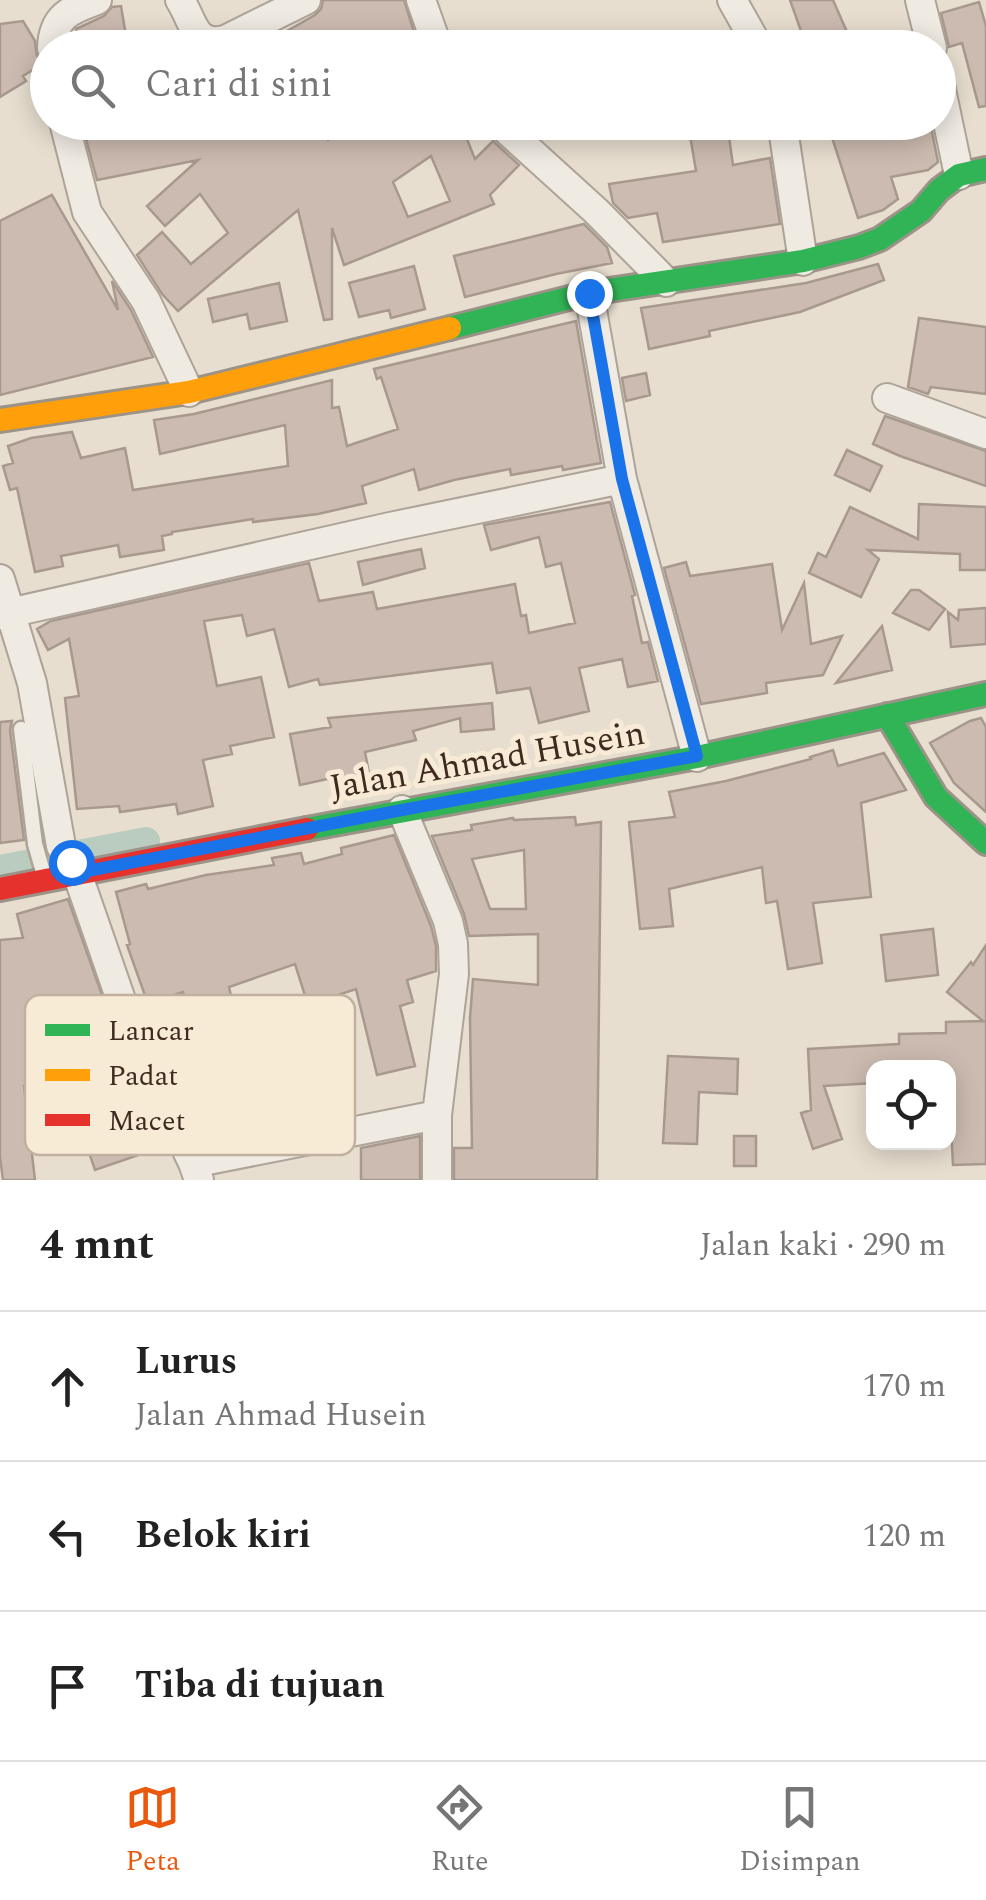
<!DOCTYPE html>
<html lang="id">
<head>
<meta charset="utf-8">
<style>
  body { margin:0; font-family:Spectral,serif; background:#f2f2f2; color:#222 }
  .controls { position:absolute; right:30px; bottom:30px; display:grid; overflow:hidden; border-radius:20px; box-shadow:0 5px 25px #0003 }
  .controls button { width:90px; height:90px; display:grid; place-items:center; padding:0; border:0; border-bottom:2px solid #e0e0e0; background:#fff; color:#222; font:50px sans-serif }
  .stop { position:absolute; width:30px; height:30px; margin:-22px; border:8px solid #1a73e8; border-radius:50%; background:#fff }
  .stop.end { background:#1a73e8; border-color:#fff; box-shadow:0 2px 10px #0008 }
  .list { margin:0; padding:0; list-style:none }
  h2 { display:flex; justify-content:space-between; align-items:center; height:130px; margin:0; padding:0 40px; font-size:42px }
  h2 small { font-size:32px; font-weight:400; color:#767676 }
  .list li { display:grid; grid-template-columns:65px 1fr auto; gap:30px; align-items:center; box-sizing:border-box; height:150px; padding:0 40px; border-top:2px solid #e0e0e0 }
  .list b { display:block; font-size:38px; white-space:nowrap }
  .list p { margin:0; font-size:32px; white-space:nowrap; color:#767676 }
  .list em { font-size:32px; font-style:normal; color:#767676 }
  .icon { flex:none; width:55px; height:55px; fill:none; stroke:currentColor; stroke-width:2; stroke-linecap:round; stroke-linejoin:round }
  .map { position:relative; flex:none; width:986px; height:1180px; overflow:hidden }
  .search { position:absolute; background:#fff; box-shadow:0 5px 25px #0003; left:30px; right:30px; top:30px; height:110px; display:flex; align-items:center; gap:25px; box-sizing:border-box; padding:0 35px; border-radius:55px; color:#767676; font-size:38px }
  .sheet { height:580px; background:#fff }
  nav { display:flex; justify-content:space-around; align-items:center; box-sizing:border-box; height:140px; border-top:2px solid #e0e0e0; background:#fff; font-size:28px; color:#767676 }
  nav a { display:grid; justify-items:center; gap:5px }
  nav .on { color:#ea580c }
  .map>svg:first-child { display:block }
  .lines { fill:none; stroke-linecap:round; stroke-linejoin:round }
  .canal { stroke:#baccc0; stroke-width:28 }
  .building { fill:#ccbbb0; stroke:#a8998e; stroke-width:2.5; fill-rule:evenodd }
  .lane-casing { stroke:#ada398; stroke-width:19 }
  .street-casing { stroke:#ada398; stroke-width:32 }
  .fast-casing { stroke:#9c9388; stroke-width:28 }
  .slow-casing { stroke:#9c9388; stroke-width:28 }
  .jam-casing { stroke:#9c9388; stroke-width:28 }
  .lane { stroke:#efeae2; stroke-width:14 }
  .street { stroke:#efeae2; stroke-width:28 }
  .fast { stroke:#30b455; stroke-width:22 }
  .slow { stroke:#ff9f0a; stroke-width:22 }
  .jam { stroke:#e5322d; stroke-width:22 }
  .route { stroke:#1a73e8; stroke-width:12 }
  .labels { text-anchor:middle; stroke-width:10; stroke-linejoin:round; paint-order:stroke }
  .street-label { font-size:35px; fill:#3e2a1e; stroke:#f8ebd6 }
  .key { fill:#f8ebd6; stroke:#c0b19f; stroke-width:2.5 }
  .key-label { font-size:28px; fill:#3e2a1e }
</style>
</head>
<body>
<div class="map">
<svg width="986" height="1180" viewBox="0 0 986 1180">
  <rect width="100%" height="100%" fill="#e7decf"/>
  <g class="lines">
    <!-- canal -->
    <path class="canal" d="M0,869l146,-28"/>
  </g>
  <!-- building -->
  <path class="building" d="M323,0h81l15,48h-162l58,-33 6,-6z
    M790,0h43l21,48h-47z
    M979,2l7,24v80l-7,1 -17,-64 -13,4 -8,-34z
    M121,6l7,42h-49l-3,-19 28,-13 8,-9z
    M23,21l12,20 2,15 7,7 -21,13 3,5 -26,16v-73z
    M147,122h53l4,11 8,-5 6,9 21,-15h54l9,13 16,-10 10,15 25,-18h107l15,37 18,-18 26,24 -29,30 4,9 -150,61 -12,-37v91l-8,1 -26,-110 -120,101 -16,-17 -25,-39 25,-23 29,32 37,-31 -28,-39 -35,32 -18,-20 51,-46 -101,20 -12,-45zM431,156l19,45 -42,16 -15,-35z
    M827,122h103l8,40 -10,8 -37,7 7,22 -15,11 -25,8z
    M727,123l6,42 37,-7 10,66 -117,18 -6,-29 -29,5 -15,-15 -4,-19 87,-13 -7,-42z
    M52,195l66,115 -6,-29 19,29 22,47 -153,38v-174z
    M584,224l23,23 5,16 -56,11 -91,23 -11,-41z
    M878,264l6,16 -84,32 -91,19 1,5 -61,13 -8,-41 165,-25z
    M414,266l11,43 -34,9 -2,-8 -30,7 -10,-34z
    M279,283l8,38 -37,8 -3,-15 -34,8 -5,-23z
    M919,318l67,9v67l-55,-7 -3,7 -20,-7z
    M576,321l25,142 -38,7 -1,-4 -51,9 -1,-6 -56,11 -35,10 -5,-21 -52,17 4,17 -48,11 -65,8v-3l-81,13v2l-10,2 2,14 -44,7 -2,-12 -57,11 2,10 -28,6 -18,-84 -7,2 -7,-24 10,-3 -5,-17 23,-8 41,-6 9,26 44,-10 8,42 155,-24 -3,-41 -125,29 -6,-34 40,-6 138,-34v28l7,-1 8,39 51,-17 -17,-52 -4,2 -3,-10z
    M646,373l4,22 -24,6 -4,-23z
    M885,416l101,35v35l-86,-30 -27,-12z
    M847,450l35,16 -12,25 -35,-16z
    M610,502l25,93 -3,1 10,47 6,-1 10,39 -30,6 -6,-28 -43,9 10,43 -50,12 -9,-35 -33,5 -5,-30 -172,22 -2,-6 -29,8 -15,-58 -27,7 -5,-21 -38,6 13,65 44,-9 13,60 -44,9 2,8 -29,6 10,46 -35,8 -2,-10 -56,8 -1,-6 -42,3 -12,-111 14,-2 -10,-57 -21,11 -11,-21 14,-8 258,-58 10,38 54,-9 4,17 138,-25 6,32 5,-1 3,18 46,-10 -14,-60 -15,4 -7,-30 -48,13 -7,-25z
    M919,504l67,3v63h-26v-16l-92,-4 11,9 -18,38 -52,-24 9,-20 8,4 24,-50 68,32z
    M421,549l4,19 -62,17 -5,-23z
    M686,562l4,14 82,-12 10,66 22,-47 7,61 31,-8 -19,39 -57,8 1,10 -66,11 -37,-136z
    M911,590h8l26,19 -16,21 -36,-17z
    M986,608v36l-35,3 -3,-35 10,8 1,-10z
    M882,626l10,44 -56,13z
    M492,703l2,26 -33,3 -1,-14 -47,13 3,9 -51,12 4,21 -36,8 -1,-3 -32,7 -10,-51 41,-7 -3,-9z
    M981,718l5,9v85l-32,-29 -24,-40 40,-22z
    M12,721l-2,9 14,110 -24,3v-121z
    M833,750l5,16 46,-13 22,37 -45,13 10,94 -58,6 9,60 -34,6 -11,-68 -11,2 -4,-36 -93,22 4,37 -33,3 -11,-107 46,-5 -6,-25 57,-11 85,-22 -1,-2z
    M575,817l1,8 25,-3 -4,358h-143v-32h18l-2,-130 3,-39 65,6v-51l-69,2 -5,-22 -32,-78 40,-6 -1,-5 42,-7 1,2zM524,850l2,59h-36l-18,-50z
    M394,835l37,91 5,20v25l-29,9 6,22 -13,4 15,60 -38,9 -21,-86 -48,16 -13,-41 -66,23 13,57 34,-11 11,33 -39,12 11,33 -37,12 -22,-66 15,-5 -13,-53 -17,4 -2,-11 -35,12 -21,-59 3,-1 -14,-52 30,-8 2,5 58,-14 68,-10 -2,-7 29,-5 3,11 38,-10 -1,-6z
    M68,899l59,167 -31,9 -1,-3 -71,14 11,94h-32l-3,-23v-217l23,-2 -6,-24z
    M933,929l5,46 -52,6 -5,-46z
    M986,945v219l-33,1 -5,-97h-74v15l-50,3 18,53 -29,10 -12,-36 10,-3 -3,-61 91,-5v-10l47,-1v-11l37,-1 -36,-29 24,-30 2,3z
    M668,1056l70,3 -1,35 -38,-2 -2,52 -34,-1z
    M148,1116l11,32 -64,22 -11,-32z
    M420,1136v44h-59v-32z
    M734,1136h22v30h-22z"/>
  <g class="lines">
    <defs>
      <path id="lane" d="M21,729l14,115 10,35"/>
      <path id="street" d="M180,0c14,22 14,47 45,40l81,-40
        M421,0l17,48
        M732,0l27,48
        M920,0l12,48
        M52,48c1,-32 18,-38 45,-48
        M938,75l21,100
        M64,122l23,90 59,89 43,91
        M498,122l98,89 70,71
        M782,122l21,139
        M589,293l33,186 75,278
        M887,398l99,36
        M0,579l32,104 29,163 16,27 60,173 56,117 6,17
        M0,615l390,-88 232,-48
        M402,810l46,111 5,23 1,30 -17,141v65
        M193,1163l244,-48"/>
      <path id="fast" d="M450,328l139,-35 214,-32 56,-14 21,-8 41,-28 18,-21 20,-15 27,-6
        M887,715l49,82 50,46
        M307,829l390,-72 289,-63"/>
      <path id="slow" d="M0,420l189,-28 261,-64"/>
      <path id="jam" d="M0,889l307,-60"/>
    </defs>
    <!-- lane casing -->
    <use href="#lane" class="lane-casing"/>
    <!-- street casing -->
    <use href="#street" class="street-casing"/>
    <!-- fast casing -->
    <use href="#fast" class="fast-casing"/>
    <!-- slow casing -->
    <use href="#slow" class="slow-casing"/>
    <!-- jam casing -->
    <use href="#jam" class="jam-casing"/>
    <!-- lane -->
    <use href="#lane" class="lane"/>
    <!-- street -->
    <use href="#street" class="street"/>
    <!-- fast -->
    <use href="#fast" class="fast"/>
    <!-- slow -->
    <use href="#slow" class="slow"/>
    <!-- jam -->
    <use href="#jam" class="jam"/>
  </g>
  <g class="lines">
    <!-- route -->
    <path class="route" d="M71,862l6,11 325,-63 295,-54 -75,-277 -33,-186"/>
  </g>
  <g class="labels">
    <!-- street labels -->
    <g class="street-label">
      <text transform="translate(487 759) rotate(-10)" y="12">Jalan Ahmad Husein</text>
    </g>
  </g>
  <!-- legend -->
  <rect x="25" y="995" width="330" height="160" rx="15" class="key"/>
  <rect x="45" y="1024" width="45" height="12" fill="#30b455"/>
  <rect x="45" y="1069" width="45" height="12" fill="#ff9f0a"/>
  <rect x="45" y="1114" width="45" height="12" fill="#e5322d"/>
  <g class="key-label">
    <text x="108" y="1040">Lancar</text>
    <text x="108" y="1085">Padat</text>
    <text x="108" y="1130">Macet</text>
  </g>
</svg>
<div class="controls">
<button><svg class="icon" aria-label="locate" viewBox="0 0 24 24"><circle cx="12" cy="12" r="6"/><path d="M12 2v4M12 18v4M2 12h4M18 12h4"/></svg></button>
</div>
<div class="stop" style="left:71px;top:862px"></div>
<div class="stop end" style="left:589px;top:293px"></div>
<div class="search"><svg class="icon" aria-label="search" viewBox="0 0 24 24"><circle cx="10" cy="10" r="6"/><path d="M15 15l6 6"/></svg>Cari di sini</div>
</div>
<section class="sheet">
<h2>4 mnt<small>Jalan kaki · 290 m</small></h2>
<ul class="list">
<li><svg class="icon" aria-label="ahead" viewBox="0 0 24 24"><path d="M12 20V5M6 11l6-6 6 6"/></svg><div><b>Lurus</b><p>Jalan Ahmad Husein</p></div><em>170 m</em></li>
<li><svg class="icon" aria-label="left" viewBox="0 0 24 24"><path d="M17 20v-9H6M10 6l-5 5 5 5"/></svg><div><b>Belok kiri</b></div><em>120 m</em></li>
<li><svg class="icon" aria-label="arrive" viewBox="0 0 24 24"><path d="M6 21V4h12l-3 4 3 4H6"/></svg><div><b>Tiba di tujuan</b></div></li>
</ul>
</section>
<nav>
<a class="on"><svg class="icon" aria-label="map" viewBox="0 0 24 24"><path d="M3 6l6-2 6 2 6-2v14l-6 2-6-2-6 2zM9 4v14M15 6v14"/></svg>Peta</a>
<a><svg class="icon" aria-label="directions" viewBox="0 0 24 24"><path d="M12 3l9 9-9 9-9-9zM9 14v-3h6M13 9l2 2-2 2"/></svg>Rute</a>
<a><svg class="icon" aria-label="saved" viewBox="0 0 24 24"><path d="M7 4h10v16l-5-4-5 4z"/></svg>Disimpan</a>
</nav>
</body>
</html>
